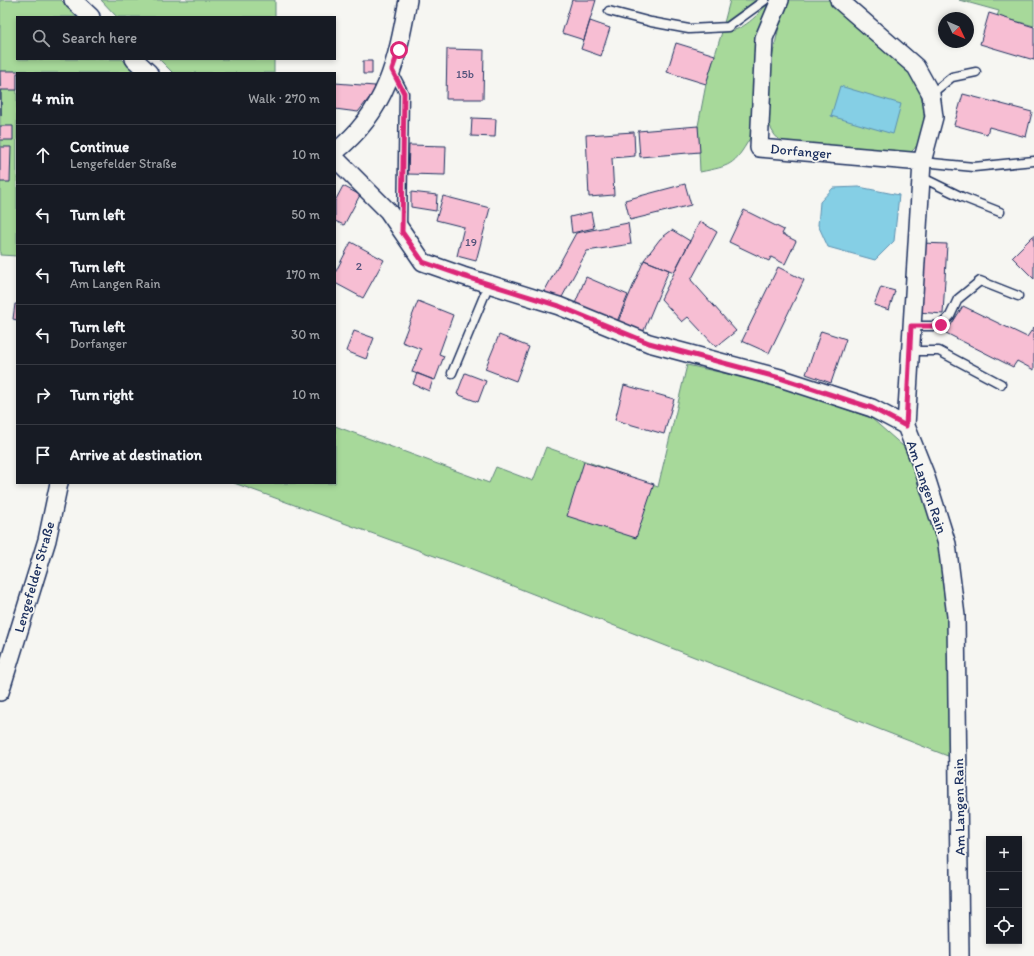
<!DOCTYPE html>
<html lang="en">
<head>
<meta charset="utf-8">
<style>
  body { margin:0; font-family:Itim,sans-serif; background:#20242c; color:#f1f3f6 }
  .controls { position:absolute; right:12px; bottom:12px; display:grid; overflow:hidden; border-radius:0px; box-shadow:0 2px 6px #0003 }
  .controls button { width:36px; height:36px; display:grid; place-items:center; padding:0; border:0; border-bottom:1px solid #363941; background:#171b24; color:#f1f3f6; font:20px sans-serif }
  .compass { position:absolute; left:938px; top:12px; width:36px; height:36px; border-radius:50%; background:#171b24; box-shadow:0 2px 6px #0003; rotate:134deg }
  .stop { position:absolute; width:12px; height:12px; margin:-9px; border:3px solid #db2777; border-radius:50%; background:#fff }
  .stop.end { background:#db2777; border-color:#fff; box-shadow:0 1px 4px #0008 }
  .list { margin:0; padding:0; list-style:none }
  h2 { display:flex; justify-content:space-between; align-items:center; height:52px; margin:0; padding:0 16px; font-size:17px }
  h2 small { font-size:13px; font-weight:400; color:#9ea1a6 }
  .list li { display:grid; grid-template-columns:26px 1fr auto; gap:12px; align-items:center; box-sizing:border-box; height:60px; padding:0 16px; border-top:1px solid #363941 }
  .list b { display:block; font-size:15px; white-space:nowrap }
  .list p { margin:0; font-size:13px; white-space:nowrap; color:#9ea1a6 }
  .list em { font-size:13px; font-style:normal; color:#9ea1a6 }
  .icon { flex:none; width:22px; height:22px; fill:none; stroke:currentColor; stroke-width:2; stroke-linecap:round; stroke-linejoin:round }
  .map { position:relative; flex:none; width:1034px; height:956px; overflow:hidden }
  .search { position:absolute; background:#171b24; box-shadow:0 2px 6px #0003; left:16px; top:16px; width:320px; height:44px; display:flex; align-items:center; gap:10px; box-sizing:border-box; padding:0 14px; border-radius:0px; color:#9ea1a6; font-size:15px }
  .panel { position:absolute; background:#171b24; box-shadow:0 2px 6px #0003; left:16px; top:72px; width:320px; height:412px; border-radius:0px }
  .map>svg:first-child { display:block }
  .green { fill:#a7d99a; stroke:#61847c }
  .water { fill:#85cfe5; stroke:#5b8faf }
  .building { fill:#f7bed3; stroke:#1b2f5e }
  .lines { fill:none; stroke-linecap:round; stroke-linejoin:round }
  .lane-casing { stroke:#1b2f5e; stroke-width:11 }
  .street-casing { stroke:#1b2f5e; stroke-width:20 }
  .lane { stroke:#f6f6f2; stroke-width:8 }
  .street { stroke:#f6f6f2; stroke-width:17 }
  .route { stroke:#db2777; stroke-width:5 }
  .labels { text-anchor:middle; stroke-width:3.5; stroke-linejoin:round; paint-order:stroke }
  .number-label { font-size:12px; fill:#52537b }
  .street-label { font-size:14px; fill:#1b2f5e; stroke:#f6f6f2 }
</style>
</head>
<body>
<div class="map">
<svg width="1034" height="956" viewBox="0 0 1034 956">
  <rect width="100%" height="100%" fill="#f6f6f2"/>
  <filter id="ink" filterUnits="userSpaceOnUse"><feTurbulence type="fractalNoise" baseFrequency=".025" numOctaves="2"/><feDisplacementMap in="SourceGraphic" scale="8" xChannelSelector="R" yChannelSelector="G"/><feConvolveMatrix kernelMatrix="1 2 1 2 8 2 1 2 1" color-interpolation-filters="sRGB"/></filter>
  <g filter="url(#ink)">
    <!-- green -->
    <path class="green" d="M0,0h61l17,17h-61v42h105l15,14h-120v183l-17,-1z
      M101,0h174v17h-158z
      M730,0h26l-32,23z
      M771,0h2l-23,138c-16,28 -20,28 -50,34l-2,-46 8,-42 16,-52c22,0 35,-17 49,-32z
      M786,0h42c12,11 24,23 36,34 8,6 18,10 26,16 22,19 35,42 34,72 -1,14 -5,25 -17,33 -22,-1 -45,-3 -67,-5 -20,-1 -42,0 -60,-10 -29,-18 -1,-112 6,-140z
      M959,0h75v26l-37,-10 2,-5z
      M159,59h115v14h-101z
      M687,365l91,20 93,33 33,29 43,97 11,216 -499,-195 -225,-82h101v-57l154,57 7,-16 37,14 13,-34 112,40z"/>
    <!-- water -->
    <path class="water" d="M840,86l61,18 -8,30 -62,-18z
      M859,187l40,8 -5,46 -19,19 -47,-13 -10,-22 2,-23 13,-14z"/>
    <!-- building -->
    <path class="building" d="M572,0h24l-12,40 -22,-7z
      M989,13l45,14v33l-54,-16z
      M590,21l20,7 -9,28 -20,-7z
      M676,43l39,12 -9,29 -39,-12z
      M447,49l37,1 -1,49h-37z
      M363,61h9v13h-9z
      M0,71h27v2h-10v17h-16v25z
      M335,83l40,3 -1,6 -16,20 -23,-3z
      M963,94l69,18 -6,25 -37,-10 -2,7 -33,-9z
      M472,118l24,1 -1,18 -24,-1z
      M0,126h13v14h-13z
      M698,126l2,26 -60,5 -2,-26z
      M634,132l1,24 -23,2 2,37 -25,2 -3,-62z
      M409,145l37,1 -1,29 -37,-1z
      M0,147h11l-1,35h-10z
      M685,184l6,21 -61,15 -5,-20z
      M343,186l17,9 -16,30 -9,-4v-20z
      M411,192l26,3 -1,16 -25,-4z
      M443,196l47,12 -14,53 -19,-5 7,-29 -28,-7z
      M744,210l40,20 -2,4 14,7 -11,23 -14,-7 -2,4 -40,-19z
      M591,212l3,16 -22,5 -2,-16z
      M700,221l17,11 -26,48 45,51 -20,16 -28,-30 -6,5 -21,-23z
      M628,223l3,21 -44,7 -26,48 -17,-7 32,-59z
      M672,230l18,11 -16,31 -30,-12 16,-21z
      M1034,235v44l-22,-22z
      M351,242l33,18 -21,38 -28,-15v-10z
      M922,243l25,1 -4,70 -25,-2z
      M644,260l25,10 -27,65 -25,-11z
      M778,267l26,13 -35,73 -27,-12z
      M586,277l42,18 -12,29 -42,-18z
      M881,287l14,4 -6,19 -15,-5z
      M418,301l35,14 -14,39 5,2 -9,24 -23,-8 9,-23 -19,-7z
      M15,304h2v16l-4,-1z
      M963,306l64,31 7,-10v43l-17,-9 -4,6 -67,-34z
      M354,331l20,7 -8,21 -20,-8z
      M821,331l25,8 -15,44 -25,-9z
      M499,335l30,12 -13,34 -31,-12z
      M417,373l16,7 -4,11 -16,-7z
      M465,373l21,8 -8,21 -21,-8z
      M624,385l50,14 -10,35 -49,-14z
      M584,462l70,22 -18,54 -69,-22z"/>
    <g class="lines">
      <defs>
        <path id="lane" d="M609,11l42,11 38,7 39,-2 37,-27
          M393,72l11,21 -2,134
          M931,94l21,-17 24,-5
          M922,162l52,5 60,-6
          M921,177l41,20 38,15
          M911,326h22l8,-1 9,-9 8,-17 22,-18 38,15
          M910,351h29l62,33
          M452,373l37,-89"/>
        <path id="street" d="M73,0l18,17
          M780,0l-16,38 -5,110 163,14
          M839,0l77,67 15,27 3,23 -12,45 -16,264
          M134,59l15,14
          M335,152c52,-41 62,-91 73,-152
          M335,158l53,53 35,51 40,14 96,30 90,37 131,35 92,30 34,18 19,48 22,70 9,72 4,340
          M0,692l47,-152 12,-57"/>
      </defs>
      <!-- lane casing -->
      <use href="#lane" class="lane-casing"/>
      <!-- street casing -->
      <use href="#street" class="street-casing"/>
      <!-- lane -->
      <use href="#lane" class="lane"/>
      <!-- street -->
      <use href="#street" class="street"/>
    </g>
  </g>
  <g class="lines" filter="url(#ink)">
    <!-- route -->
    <path class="route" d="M399,50l-7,20 12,23 -2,139 21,30 40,14 96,30 90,37 131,35 92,30 34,18 5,-100h22l8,-1"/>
  </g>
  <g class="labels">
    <!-- number labels -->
    <g class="number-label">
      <text x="465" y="78">15b</text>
      <text x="471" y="246">19</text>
      <text x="359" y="270">2</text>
    </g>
    <!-- street labels -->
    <g class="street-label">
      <text transform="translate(801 151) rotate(5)" y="5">Dorfanger</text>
      <text transform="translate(927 487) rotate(71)" y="5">Am Langen Rain</text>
      <text transform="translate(34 577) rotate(-74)" y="5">Lengefelder Straße</text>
      <text transform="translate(959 807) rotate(-91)" y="5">Am Langen Rain</text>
    </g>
  </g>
</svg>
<div class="controls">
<button>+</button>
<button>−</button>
<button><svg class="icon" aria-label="locate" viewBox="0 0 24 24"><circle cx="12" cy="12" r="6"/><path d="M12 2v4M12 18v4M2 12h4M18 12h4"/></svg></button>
</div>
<svg class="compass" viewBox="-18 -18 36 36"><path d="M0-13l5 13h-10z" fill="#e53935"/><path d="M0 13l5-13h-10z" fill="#9ea1a6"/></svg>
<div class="stop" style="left:399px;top:50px"></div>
<div class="stop end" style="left:941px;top:325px"></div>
<div class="search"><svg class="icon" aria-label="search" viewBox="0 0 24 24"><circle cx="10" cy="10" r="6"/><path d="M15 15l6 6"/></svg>Search here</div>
<section class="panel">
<h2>4 min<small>Walk · 270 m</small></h2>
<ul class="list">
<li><svg class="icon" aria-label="ahead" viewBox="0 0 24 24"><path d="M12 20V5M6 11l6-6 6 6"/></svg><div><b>Continue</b><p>Lengefelder Straße</p></div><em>10 m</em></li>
<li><svg class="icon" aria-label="left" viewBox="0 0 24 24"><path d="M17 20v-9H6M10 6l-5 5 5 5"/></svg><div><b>Turn left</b></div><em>50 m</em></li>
<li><svg class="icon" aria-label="left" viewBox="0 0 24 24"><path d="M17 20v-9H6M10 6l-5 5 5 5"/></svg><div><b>Turn left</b><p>Am Langen Rain</p></div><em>170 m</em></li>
<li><svg class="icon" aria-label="left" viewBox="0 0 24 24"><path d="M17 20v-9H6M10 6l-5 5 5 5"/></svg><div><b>Turn left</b><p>Dorfanger</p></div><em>30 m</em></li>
<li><svg class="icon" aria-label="right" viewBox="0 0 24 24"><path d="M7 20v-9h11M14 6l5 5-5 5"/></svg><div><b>Turn right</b></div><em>10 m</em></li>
<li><svg class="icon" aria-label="arrive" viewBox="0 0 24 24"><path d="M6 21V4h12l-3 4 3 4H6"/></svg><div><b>Arrive at destination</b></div></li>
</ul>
</section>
</div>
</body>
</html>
